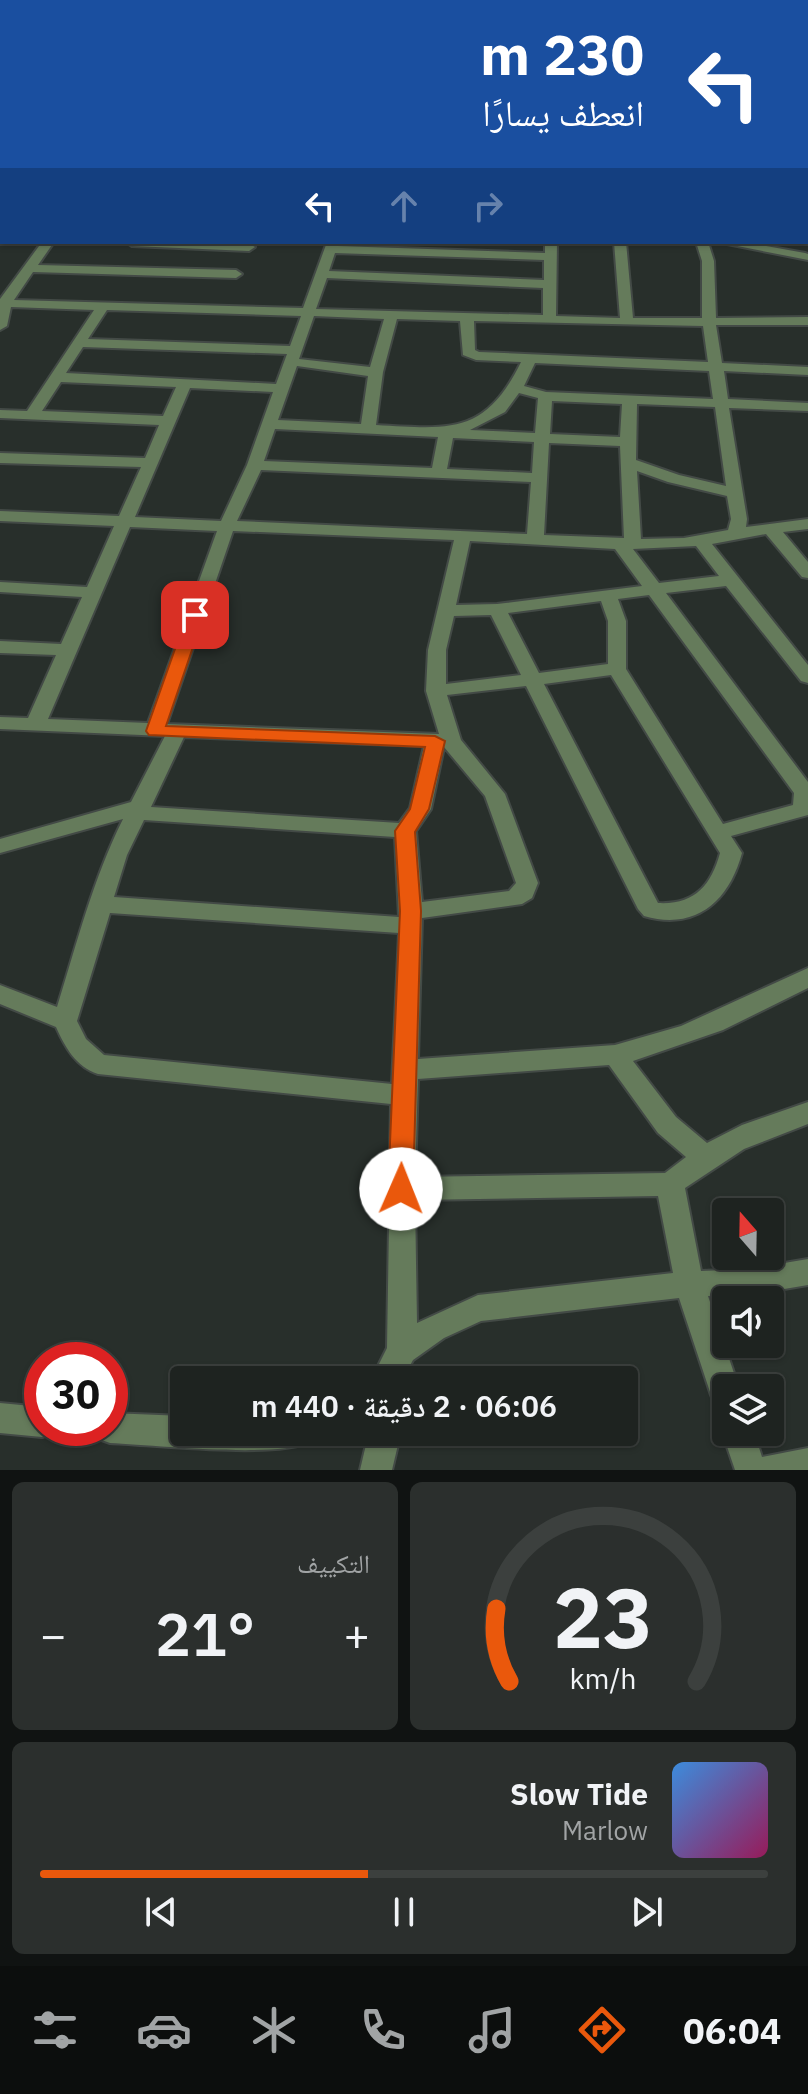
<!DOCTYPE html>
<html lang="ar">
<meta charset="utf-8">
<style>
:root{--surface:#1e2320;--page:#2b2f2d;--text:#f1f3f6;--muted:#a1a4a5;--line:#3c403e;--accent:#ea580c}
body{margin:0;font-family:"IBM Plex Sans","Noto Naskh Arabic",sans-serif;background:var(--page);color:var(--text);direction:rtl;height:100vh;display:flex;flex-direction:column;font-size:30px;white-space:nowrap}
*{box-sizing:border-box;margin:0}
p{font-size:26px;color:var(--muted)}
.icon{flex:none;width:44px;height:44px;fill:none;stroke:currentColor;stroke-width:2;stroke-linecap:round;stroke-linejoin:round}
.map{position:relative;height:1470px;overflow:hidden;direction:ltr}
.sheet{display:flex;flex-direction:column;gap:12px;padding:12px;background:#101312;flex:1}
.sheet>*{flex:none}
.banner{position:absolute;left:0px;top:0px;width:808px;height:244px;box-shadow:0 2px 6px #0004,0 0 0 2px var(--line);direction:rtl;background:#1a4fa0;color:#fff;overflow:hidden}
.needle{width:52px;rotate:340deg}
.tools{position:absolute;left:712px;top:1198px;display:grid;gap:16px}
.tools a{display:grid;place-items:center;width:72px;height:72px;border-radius:8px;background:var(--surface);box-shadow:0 2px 6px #0004,0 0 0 2px var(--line);font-size:40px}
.speed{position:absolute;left:24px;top:1342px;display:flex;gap:16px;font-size:40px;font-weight:700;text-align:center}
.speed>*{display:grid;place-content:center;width:104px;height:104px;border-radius:50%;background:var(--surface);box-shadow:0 2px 6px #0004,0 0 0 2px var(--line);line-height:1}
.speed .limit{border:12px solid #d22;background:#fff;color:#111}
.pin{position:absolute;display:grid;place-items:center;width:68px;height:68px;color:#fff;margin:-34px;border-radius:16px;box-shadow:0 4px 12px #0006}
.me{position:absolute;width:88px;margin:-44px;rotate:1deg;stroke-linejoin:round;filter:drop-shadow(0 0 6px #0008)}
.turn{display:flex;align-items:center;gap:28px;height:168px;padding:0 32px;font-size:36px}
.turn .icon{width:104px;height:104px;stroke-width:2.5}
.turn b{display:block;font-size:56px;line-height:68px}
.lanes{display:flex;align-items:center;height:76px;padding:0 32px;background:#0003;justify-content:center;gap:40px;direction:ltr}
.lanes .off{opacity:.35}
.big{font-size:60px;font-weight:600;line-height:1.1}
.sheet .tile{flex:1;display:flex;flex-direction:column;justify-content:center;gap:12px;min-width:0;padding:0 28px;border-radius:12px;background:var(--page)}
.sheet .dial{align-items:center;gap:0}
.dial svg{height:208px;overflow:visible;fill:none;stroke:var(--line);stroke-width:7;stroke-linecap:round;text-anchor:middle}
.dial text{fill:var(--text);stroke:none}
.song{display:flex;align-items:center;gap:24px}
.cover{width:96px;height:96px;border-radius:12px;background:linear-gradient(135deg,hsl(210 70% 55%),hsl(330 70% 35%))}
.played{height:8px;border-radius:4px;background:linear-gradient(90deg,var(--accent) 45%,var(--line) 45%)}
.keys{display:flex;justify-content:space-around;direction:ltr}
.heat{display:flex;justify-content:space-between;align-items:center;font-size:44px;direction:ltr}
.sheet .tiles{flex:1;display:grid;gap:12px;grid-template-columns:1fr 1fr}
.tile:last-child{grid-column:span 2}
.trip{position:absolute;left:170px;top:1366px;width:468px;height:80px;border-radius:8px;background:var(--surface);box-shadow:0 2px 6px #0004,0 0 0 2px var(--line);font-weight:600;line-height:80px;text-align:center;direction:rtl}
.tabs{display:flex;height:128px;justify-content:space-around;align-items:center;background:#0c0e0d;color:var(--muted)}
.tabs .icon{width:56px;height:56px}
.tabs .selected{color:var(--accent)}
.tabs b{font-size:36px;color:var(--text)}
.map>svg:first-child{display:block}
</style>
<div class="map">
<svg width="808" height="1470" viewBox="0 0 808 1470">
<rect width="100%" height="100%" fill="#282f2b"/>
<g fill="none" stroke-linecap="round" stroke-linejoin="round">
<g stroke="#434a46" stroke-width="4">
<g id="minor">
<path d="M47,0H56L46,2Z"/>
<path d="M81,0H90L80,2Z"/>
<path d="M129,0H138L128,2Z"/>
<path d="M177,0H186L176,2Z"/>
<rect x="394" y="0" width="8" height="2"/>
<rect x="566" y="0" width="8" height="2"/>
<path d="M600,0H699L701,2H602Z"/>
<rect x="745" y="0" width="8" height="2"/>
<rect x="806" y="5" width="2" height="5"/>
<rect x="0" y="20" width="2" height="6"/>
<path d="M806,26L808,27V35L806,34Z"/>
<path d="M2,39V46L0,47V40Z"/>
<rect x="806" y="53" width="2" height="6"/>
<rect x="0" y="65" width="2" height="6"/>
<rect x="806" y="85" width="2" height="6"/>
<path d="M2,93V100L0,101V94Z"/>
<rect x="806" y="104" width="2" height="6"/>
<path d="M0,116L2,117V123H0Z"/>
<rect x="806" y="121" width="2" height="6"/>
<rect x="0" y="135" width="2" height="6"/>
<rect x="806" y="138" width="2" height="6"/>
<rect x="0" y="159" width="2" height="6"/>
<rect x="806" y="159" width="2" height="6"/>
<rect x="806" y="182" width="2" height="6"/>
<rect x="0" y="186" width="2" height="6"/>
<rect x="0" y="210" width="2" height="6"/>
<rect x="806" y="212" width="2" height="6"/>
<path d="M42,242H54L38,265L236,270L242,274L236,278L33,272L14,300L303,308L327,242H339L338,246L545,253V242H557L556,316L620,318L614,242H626L633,318H702V261L696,242H708L714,261L716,318L808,317V325H716L722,363L808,367V375L724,371L728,399L808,403V411L729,408L747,519L746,527L808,519V529L783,532L808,562V578L802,577L766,534L712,544L808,665V683L801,681L726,586L666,593L808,782V815L731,836L742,853C729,901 696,931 644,916L638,909L526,686L447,695L461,740L505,794L538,883L532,898L522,904L422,918L418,1059L615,1045L681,1026L808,968V988L723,1030L633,1061L676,1117L707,1143L742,1125L808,1102V1124L744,1149L685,1188L701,1271L749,1269L808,1259V1285L749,1295L708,1296L739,1388H726V1410L715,1405L711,1395L679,1298L481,1321L444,1338L413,1360L402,1380H371L387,1348L391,1104L98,1074C76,1067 65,1047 56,1027L0,1004V985L57,1007C77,943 93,879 123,819L0,853V839L131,802L165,736L0,729V717L28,718L56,655L0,653V641L61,644L82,597L0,592V582L87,587L114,526L0,521V511L119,516L141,467L0,463V453L145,458L159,425L0,418V410L27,411L94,310L11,307L7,326L0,330V299ZM335,253L544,260V280L329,271ZM327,278L543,288V315L316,309ZM107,310L301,316L290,346L88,339ZM314,316L384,319L370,367L299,359ZM397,319L460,321L463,355L476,360L521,362C485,436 449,429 376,425L383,372ZM474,321L703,326L708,362L479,352L475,350ZM83,347L287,354L276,384L66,373ZM535,363L709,371L713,399L546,392L524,386ZM297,366L368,376L361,424L278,420ZM61,382L176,387L163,416L42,411ZM190,388L273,392L247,465L221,521L135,517ZM519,393L538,398L535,433L470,430L505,412ZM552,401L622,404L620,437L550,434ZM637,404L715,407L726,486L679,475L636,460ZM275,429L438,437L432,468L264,461ZM453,438L534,442L532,473L447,469ZM549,443L620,446L624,538L544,535ZM261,470L531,482L527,534L237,521ZM637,471L668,482L727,496L731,519L728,530L684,538L641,539ZM130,527L217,531L148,723L48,719ZM233,531L454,540L428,650L426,691L439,734L167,724ZM470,541L615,549L642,586L497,604L456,605ZM696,546L719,576L659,583L633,549ZM649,595L794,793L793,805L723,824L626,669V621L618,599ZM601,601L608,621V664L539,673L508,613ZM491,615L521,675L446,684V650L454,616ZM611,675L720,853C711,886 694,905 658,903L544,684ZM184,737L424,746L410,808L399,823L151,807ZM444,747L485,796L516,883L509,891L422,902L416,831L431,809ZM144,820L395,837L399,917L114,897L127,855ZM110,913L399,933L392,1084L104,1055L86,1039L77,1021ZM609,1065L658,1133L686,1157L665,1173L415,1177L418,1079ZM658,1196L673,1273L478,1295L417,1323L415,1200Z"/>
<path d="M126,242C150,242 239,237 255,247L249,251L132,246Z"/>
<path d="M717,242H743L805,253L808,254V260Z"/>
<path d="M0,1403L42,1407V1428H55L53,1433L42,1437L0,1433Z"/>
<path d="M110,1413L184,1416V1432H313L308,1443C271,1458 155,1445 110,1443L99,1439L94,1428H110Z"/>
<path d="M726,1423V1432H754L762,1457L808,1448V1470H735L722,1432Z"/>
<path d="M369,1432H401L392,1470H360Z"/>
</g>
</g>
<use href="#minor" fill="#657b5b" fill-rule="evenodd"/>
</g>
<path fill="#ea580c" stroke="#983908" stroke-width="2" d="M195,610L204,615L166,726L435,736L445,741L429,809L415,832L421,911L413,1189L409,1197L401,1200L392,1197L388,1189L400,911L395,831L410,809L425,747L149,735L146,731L187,615Z"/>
</svg>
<div class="tools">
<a><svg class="needle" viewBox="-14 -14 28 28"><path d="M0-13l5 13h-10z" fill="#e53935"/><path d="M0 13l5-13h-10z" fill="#a1a4a5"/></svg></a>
<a><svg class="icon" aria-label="sound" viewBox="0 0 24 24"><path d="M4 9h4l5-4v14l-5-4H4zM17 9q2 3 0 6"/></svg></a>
<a><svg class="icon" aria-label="layers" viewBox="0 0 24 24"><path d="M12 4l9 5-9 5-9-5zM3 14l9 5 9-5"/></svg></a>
</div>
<div class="speed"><div class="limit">30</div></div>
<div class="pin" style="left:195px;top:615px;background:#d93025"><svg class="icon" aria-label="arrive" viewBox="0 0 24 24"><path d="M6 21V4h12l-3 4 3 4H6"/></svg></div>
<svg class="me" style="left:401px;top:1189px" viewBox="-20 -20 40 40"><circle r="19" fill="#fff"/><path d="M0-13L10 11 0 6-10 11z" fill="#ea580c"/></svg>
<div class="trip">06:06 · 2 دقيقة · 440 m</div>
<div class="banner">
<div class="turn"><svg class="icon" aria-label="left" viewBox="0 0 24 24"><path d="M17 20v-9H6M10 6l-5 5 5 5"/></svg><div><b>230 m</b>انعطف يسارًا</div></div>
<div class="lanes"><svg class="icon" aria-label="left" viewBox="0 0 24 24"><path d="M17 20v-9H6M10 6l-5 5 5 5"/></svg><svg class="icon off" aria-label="ahead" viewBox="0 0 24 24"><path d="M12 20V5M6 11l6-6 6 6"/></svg><svg class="icon off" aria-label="right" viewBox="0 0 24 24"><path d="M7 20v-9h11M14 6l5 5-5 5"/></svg></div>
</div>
</div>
<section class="sheet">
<div class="tiles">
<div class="tile dial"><svg viewBox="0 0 100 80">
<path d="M14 69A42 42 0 1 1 86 69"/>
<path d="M14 69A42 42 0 0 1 9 41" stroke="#ea580c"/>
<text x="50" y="56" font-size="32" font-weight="700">23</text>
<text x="50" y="72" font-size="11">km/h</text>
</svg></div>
<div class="tile"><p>التكييف</p>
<div class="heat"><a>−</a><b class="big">21°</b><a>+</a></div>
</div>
<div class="tile">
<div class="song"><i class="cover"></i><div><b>Slow Tide</b><p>Marlow</p></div></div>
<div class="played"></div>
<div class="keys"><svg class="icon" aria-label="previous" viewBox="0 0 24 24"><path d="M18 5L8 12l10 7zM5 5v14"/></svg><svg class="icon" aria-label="pause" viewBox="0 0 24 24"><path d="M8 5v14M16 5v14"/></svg><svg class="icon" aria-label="next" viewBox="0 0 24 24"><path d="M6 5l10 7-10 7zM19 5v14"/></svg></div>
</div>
</div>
</section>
<nav class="tabs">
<b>06:04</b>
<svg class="icon selected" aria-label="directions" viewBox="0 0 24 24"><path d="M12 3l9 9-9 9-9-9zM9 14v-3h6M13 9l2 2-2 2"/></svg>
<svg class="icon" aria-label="music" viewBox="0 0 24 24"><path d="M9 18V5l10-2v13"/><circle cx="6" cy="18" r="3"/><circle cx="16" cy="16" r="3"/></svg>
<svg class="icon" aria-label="phone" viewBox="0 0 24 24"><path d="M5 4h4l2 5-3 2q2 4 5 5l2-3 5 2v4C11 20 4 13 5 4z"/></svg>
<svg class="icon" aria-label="climate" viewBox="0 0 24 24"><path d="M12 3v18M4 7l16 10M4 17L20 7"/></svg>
<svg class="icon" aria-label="car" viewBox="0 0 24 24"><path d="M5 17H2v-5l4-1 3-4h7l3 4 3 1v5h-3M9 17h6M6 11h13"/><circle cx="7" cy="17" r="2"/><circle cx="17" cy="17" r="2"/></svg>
<svg class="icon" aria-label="filters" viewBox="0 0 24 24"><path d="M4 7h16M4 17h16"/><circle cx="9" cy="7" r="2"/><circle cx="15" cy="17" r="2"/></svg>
</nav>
